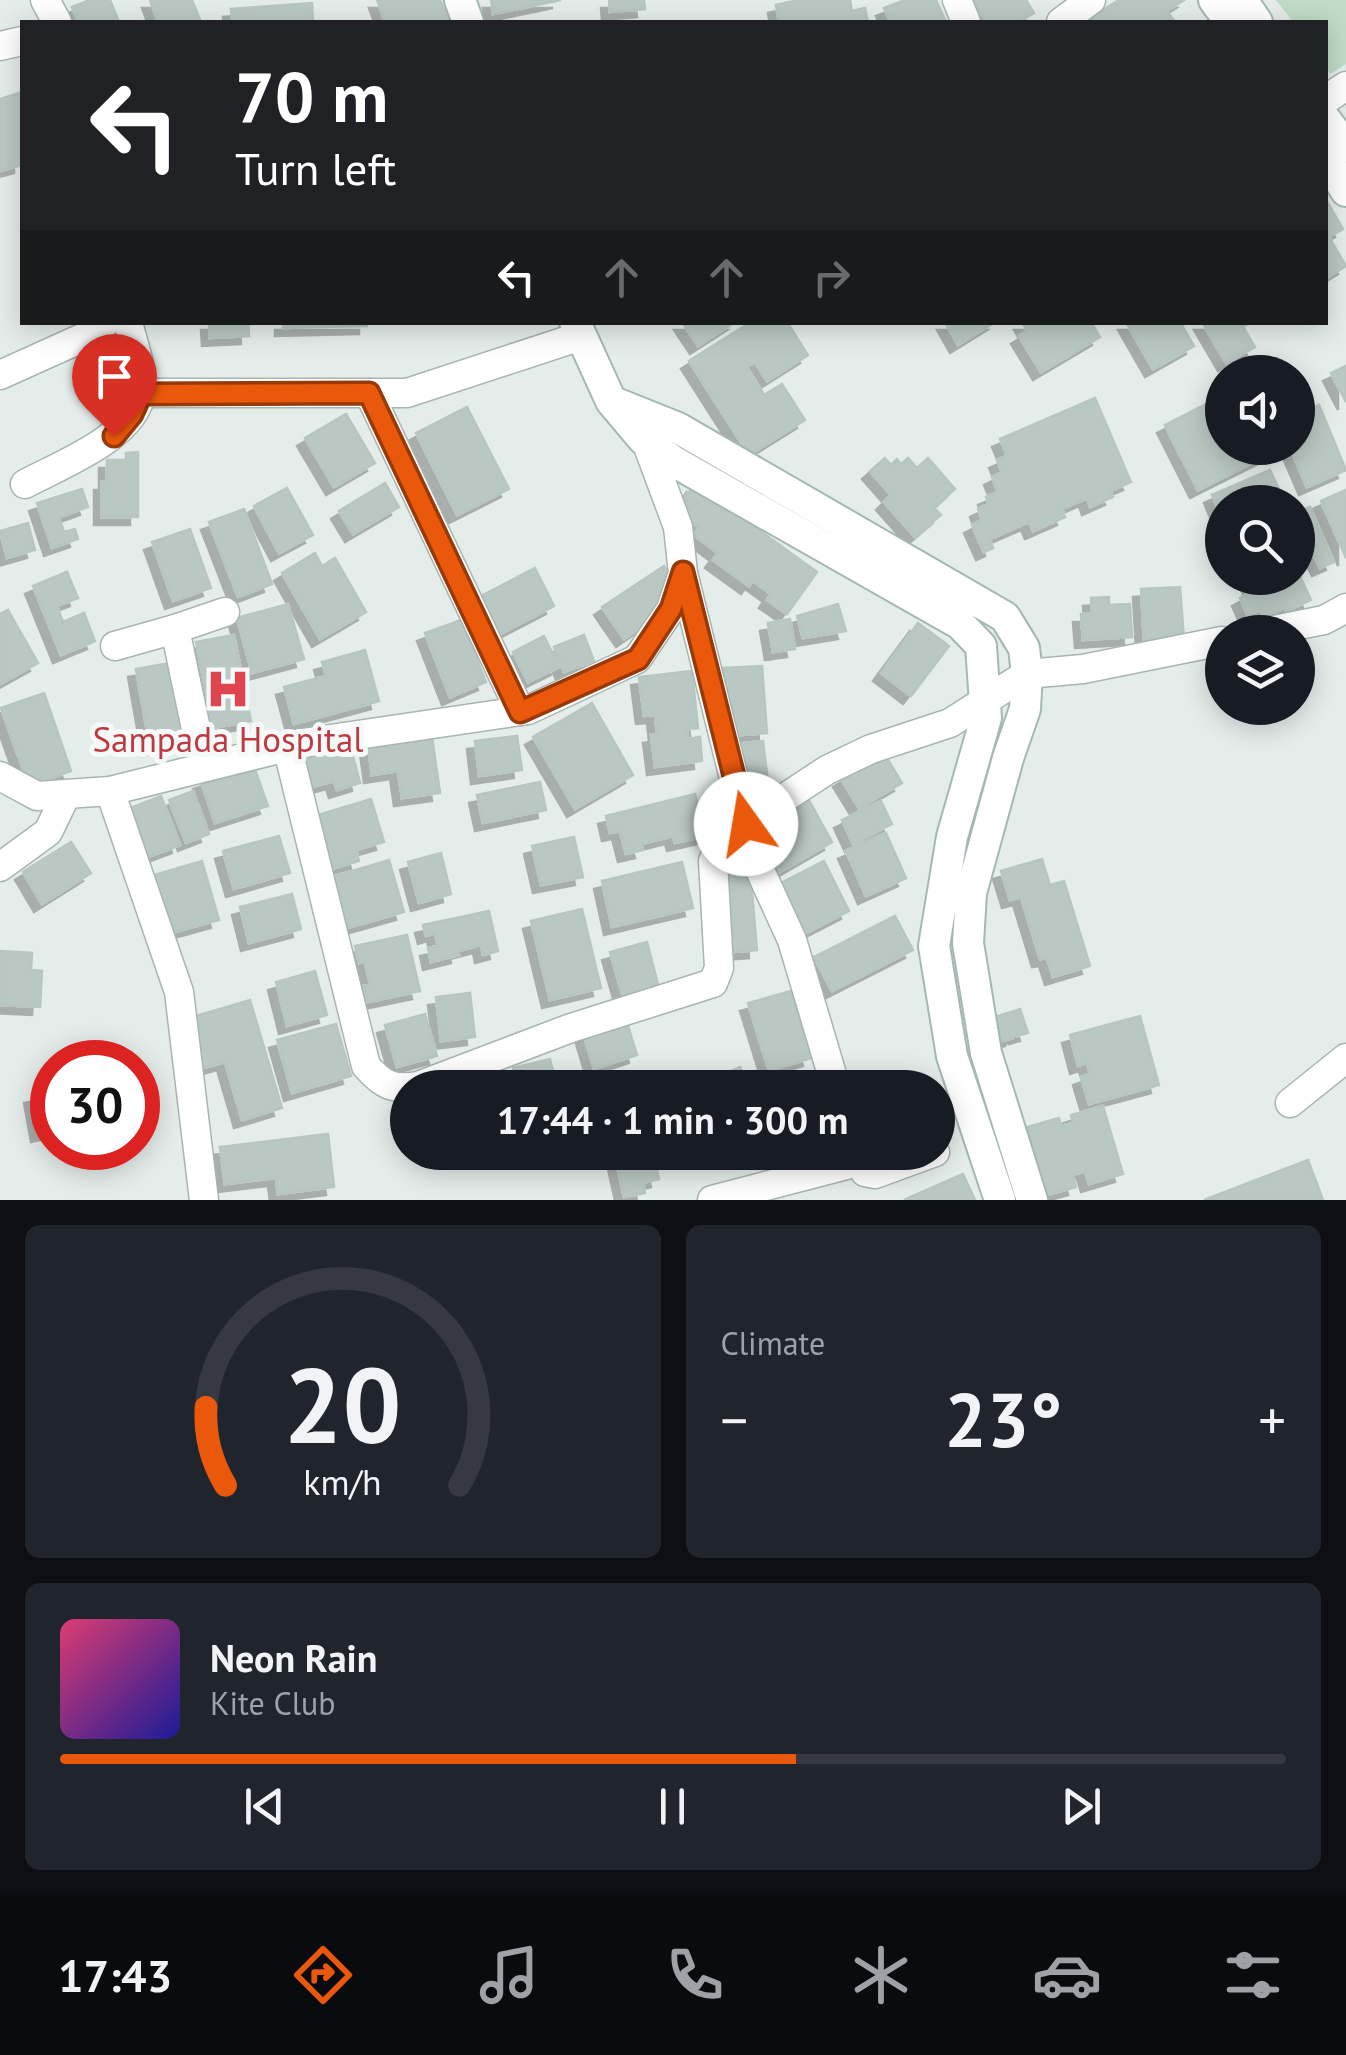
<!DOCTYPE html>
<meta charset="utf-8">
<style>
:root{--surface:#171b24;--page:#20242c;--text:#f1f3f6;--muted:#9ea1a6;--line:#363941;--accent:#ea580c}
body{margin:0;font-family:"PT Sans",sans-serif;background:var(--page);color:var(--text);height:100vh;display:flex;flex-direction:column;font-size:38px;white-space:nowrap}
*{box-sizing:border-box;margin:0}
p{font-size:32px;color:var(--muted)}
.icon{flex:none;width:55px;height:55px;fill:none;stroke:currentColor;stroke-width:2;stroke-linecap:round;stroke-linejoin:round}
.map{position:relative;height:1200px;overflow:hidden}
.details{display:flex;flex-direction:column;gap:25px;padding:25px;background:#0d0f14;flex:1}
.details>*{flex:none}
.guide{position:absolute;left:20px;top:20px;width:1308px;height:305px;border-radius:0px;box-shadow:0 5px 25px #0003;background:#202124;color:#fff;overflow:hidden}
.controls{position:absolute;left:1205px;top:355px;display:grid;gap:20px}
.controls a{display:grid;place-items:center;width:110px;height:110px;border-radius:50%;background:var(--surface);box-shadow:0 5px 25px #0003;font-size:50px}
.speed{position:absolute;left:30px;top:1040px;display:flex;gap:20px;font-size:50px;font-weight:700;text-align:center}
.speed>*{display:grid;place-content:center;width:130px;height:130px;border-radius:50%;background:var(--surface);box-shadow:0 5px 25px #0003;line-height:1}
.speed .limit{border:15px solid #d22;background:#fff;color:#111}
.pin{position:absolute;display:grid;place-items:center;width:85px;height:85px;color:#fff;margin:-102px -42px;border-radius:50% 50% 50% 0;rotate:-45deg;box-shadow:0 0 10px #0007}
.pin .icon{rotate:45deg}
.me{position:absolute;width:110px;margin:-55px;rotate:347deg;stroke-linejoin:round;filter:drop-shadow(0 0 8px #0008)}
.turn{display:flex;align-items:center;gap:35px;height:210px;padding:0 50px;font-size:45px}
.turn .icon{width:130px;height:130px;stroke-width:2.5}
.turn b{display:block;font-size:70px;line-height:85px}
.lanes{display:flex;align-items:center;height:95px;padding:0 50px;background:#0003;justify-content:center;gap:50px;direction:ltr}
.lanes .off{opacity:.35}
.big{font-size:75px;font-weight:600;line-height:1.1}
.details .tile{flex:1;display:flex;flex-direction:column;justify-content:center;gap:15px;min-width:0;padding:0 35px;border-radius:15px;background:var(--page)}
.details .dial{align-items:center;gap:0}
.dial svg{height:260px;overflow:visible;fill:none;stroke:var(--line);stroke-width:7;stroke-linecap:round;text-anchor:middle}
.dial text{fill:var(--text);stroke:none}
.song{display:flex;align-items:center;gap:30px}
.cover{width:120px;height:120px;border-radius:15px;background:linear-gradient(135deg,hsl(340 70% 55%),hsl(240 70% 35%))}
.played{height:10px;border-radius:5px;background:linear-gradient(90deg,var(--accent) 60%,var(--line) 60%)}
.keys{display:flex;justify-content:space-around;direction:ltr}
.heat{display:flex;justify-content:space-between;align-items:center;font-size:55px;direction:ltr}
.details .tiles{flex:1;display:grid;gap:25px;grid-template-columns:1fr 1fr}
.tile:last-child{grid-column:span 2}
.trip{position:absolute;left:390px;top:1070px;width:565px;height:100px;border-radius:50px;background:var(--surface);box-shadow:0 5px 25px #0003;font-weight:600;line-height:100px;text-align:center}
.tabs{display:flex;height:160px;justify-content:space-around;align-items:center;background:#090b0e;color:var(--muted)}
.tabs .icon{width:70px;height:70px}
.tabs .selected{color:var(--accent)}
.tabs b{font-size:45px;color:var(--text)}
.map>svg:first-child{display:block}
</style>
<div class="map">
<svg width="1346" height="1200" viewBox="0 0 1346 1200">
<defs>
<filter id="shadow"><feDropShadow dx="-8" dy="8" stdDeviation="0" flood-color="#0004"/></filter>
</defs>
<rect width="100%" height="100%" fill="#e5edea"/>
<path fill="#c0dcc9" d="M1276,0H1346V64L1330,74L1325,67V22H1293Z"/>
<g fill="#bac8c3" stroke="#b8c6c1" stroke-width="2.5" filter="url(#shadow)">
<path d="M90,0H110L119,22H78L72,7Z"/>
<path d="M150,0H192L201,22H158Z"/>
<path d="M377,0H440L450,22H385Z"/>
<path d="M491,0H561L493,14Z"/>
<path d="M609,0H644L645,9L610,12Z"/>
<path d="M798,0H850L852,11L865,8L868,22H779L776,5Z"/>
<path d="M905,0H936L946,22H890L884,8Z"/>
<path d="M972,0H1026L1034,13L1018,22H986Z"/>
<path d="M1119,0H1184L1167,11L1175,22H1083Z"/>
<path d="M312,3L313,22H232L231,9Z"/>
<path d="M22,92V165L0,171V99Z"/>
<path d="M1325,198L1343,229L1329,237L1346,266L1325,279Z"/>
<path d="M209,322H248L249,336L210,338Z"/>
<path d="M283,322H367V326L283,328Z"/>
<path d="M682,322H735L698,346Z"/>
<path d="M751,322H787L808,355L767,381L755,362L747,367L764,395L782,384L805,420L749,455L689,361Z"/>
<path d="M945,322H995L958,345Z"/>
<path d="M1022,322H1091L1100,337L1041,372L1019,336L1027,331Z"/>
<path d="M1126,322H1180L1194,346L1153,369Z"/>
<path d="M1202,322H1250L1243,327L1255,347L1226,363Z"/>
<path d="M1346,366V402L1331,373Z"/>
<path d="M1222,396V448H1261L1266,456L1198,490L1165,425Z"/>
<path d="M1095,398L1131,482L1110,491L1113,497L1090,507L1087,498L1062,509L1065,517L1033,531L1029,522L990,539L993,548L984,552L972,525L982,520L978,509L989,504L986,497L998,492L992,477L1002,472L997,460L1007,456L1000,439Z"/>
<path d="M1319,405L1346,470L1307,487L1290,448H1298V415Z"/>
<path d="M467,407L509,489L457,515L416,433Z"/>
<path d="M346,414L375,463L334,487L305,438Z"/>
<path d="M138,452V517H102V482H107V460H126V453Z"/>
<path d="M885,458L891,465L897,459L901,464L908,458L917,468L928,458L955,489L934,508L941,515L915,537L884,502L891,495L870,471Z"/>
<path d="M1270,470L1285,502H1222V519L1212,495Z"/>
<path d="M385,483L399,507L353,534L339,511Z"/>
<path d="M695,484L817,572L787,614L767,600L771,594L753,581L749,586L713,560L718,553L694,535L699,527L676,510Z"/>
<path d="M287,488L313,535L279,553L254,506Z"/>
<path d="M82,489L88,507L59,517L64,532L75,529L78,539L52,548L37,503Z"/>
<path d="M1346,490V558L1321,501Z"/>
<path d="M1310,507L1334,562L1320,568L1312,552L1298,559V512Z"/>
<path d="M244,509L272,584L238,597L209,522Z"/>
<path d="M28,523L35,550L7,558L0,531Z"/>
<path d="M190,529L211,588L173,601L152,542Z"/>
<path d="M315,553L322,566L335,558L366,612L320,639L282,573Z"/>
<path d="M664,566L675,583L657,595L667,609L624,639L602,607Z"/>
<path d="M535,568L554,606L500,634L481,596Z"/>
<path d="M67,572L78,598L57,606L63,622L84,613L95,641L61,655L33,586Z"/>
<path d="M1298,572L1311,600L1287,611L1284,607L1265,621L1260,610L1248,616L1240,598L1253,591L1249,582L1258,578H1275L1277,581L1298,578Z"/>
<path d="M1180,587L1184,639L1144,641L1141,589Z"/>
<path d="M1109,597V605L1130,604L1132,637L1083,640L1081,614H1092L1091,598Z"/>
<path d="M288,604L304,659L252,673L237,618Z"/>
<path d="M838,604L846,631L803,638L797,616Z"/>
<path d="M8,610L38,663L0,684V614Z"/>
<path d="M790,619L795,649L773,652L768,623Z"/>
<path d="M461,620L486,682L450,697L425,633Z"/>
<path d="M918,623L949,646L911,696L881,673Z"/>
<path d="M234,635L251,721L213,728L196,642Z"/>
<path d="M584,635L594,661L564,672L554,647Z"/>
<path d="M544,636L559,667L528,682L513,652Z"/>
<path d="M365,650L379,701L294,724L284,687L326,676L322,662Z"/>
<path d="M176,662L189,741L150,748L136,669Z"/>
<path d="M762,666L767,733L728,736L723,668Z"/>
<path d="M692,671L698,728L687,729L688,739L700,737L702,761L655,767L651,735L657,734L655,715L644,716L639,677Z"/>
<path d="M44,693L71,771L29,786L1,708Z"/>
<path d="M592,703L633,775L575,809L533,737Z"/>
<path d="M517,736L522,770L479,776L475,741Z"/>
<path d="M432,737L440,793L402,798L398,771L372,775L368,746Z"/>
<path d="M763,741L769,790L742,793L736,744Z"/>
<path d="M334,750L336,756L352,752L360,783L337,790L334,781L309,788L293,761Z"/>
<path d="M884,753L902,783L859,808L841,779Z"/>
<path d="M253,764L268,806L215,823L201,781Z"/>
<path d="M540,782L546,810L483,823L477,795Z"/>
<path d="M193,791L209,834L186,843L169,800Z"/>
<path d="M805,793L832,842L778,873L750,823Z"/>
<path d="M695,794L705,836L675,843L673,836L641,844L643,850L626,854L620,831L610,833L606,816Z"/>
<path d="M161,796L180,845L143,859L123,811Z"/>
<path d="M371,799L384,842L356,850L359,861L328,870L311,817Z"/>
<path d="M881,801L892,824L853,844L842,820Z"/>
<path d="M886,833L906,878L866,896L846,851Z"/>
<path d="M279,836L290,873L234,889L223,851Z"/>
<path d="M574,837L583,877L541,885L532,846Z"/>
<path d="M71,842L91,873L42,904L23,872Z"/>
<path d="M441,853L451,894L419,903L408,862Z"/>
<path d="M1042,859L1050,885L1064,881L1090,966L1053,977L1047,958L1040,959L1021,897L1010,900L1001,871Z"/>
<path d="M389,860L404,912L347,928L332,877Z"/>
<path d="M202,861L219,920L164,935L147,877Z"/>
<path d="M824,861L849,911L800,936L775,886Z"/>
<path d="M682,862L693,908L612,927L602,881Z"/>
<path d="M750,869L757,950L721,953L713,872Z"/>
<path d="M292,894L301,929L249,943L240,907Z"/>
<path d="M582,909L601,988L550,1000L531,921Z"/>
<path d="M489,911L498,951L483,955L481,945L458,951L459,955L431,962L428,948L438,946L435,933L426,936L423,925Z"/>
<path d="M895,916L913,950L832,991L814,957Z"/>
<path d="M407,935L420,991L368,1002L364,986L370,985L365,962L359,963L355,946Z"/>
<path d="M647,942L659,988L623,997L610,952Z"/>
<path d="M0,951L32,953L31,970L42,971L40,1007L0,1005Z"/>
<path d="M315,971L327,1015L287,1026L276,982Z"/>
<path d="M791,991L811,1058L769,1071L748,1003Z"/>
<path d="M470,993L475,1037L441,1041L436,997Z"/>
<path d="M250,1000L282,1108L242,1120L225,1062L200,1069L186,1019Z"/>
<path d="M1020,1009L1028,1033L1017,1036L1016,1033L1013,1038L1003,1041L995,1017Z"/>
<path d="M425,1014L437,1056L397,1067L385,1025Z"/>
<path d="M625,1016L637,1055L594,1069L582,1029Z"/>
<path d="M1140,1016L1159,1085L1089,1104L1081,1077L1090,1074L1087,1063L1078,1066L1070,1035Z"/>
<path d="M336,1024L351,1076L292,1093L277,1040Z"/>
<path d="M550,1059L557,1088H518L513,1068Z"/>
<path d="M740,1067L749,1088H695Z"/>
<path d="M148,1073L156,1112L138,1115V1075Z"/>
<path d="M52,1091V1131L39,1134L32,1095Z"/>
<path d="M1103,1106L1123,1174L1089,1184L1085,1171L1073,1175L1076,1187L1047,1195L1027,1127L1059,1118L1061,1126L1073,1123L1071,1115Z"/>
<path d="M328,1134L334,1187L278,1194L276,1178L225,1184L220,1147Z"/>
<path d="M614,1152H664L654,1155L659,1179L643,1183L645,1193L624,1197Z"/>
<path d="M1308,1160L1323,1200H1204Z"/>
<path d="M963,1174L975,1200H904Z"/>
</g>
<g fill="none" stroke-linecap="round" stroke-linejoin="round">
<g stroke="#a8b5b1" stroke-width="31">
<g id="street">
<path d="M45,0L57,22"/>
<path d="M957,0L966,22"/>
<path d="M1061,22L1091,0"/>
<path d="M0,46L22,41"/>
<path d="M1325,100L1346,86"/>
<path d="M0,375L91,334L106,322"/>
<path d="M141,393H407L581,336"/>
<path d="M369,393L520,711"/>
<path d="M25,484C60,465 135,437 141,393C144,371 133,344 128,322"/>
<path d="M683,573L753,855L792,940L836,1088"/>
<path d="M1264,632L1324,620L1346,608"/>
<path d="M115,646L175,629"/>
<path d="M287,746L366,1066C383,1085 392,1090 418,1086L571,1028L713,983L719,968L713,861L719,849L745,824L827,770L871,749L950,723L1027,674L1083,669L1222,641"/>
<path d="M204,767L175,629L225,612"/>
<path d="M0,776L37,796L110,791L303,743L528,710L637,659L671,609L683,573L678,527L643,433"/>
<path d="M110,791L179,992L204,1200"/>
<path d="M0,867L48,832L66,795"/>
<path d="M1290,1103L1346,1058"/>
<path d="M855,1152L865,1172L875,1174L935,1152"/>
<path d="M712,1200L858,1162"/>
</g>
</g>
<g stroke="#a4b8b2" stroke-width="34">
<g id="secondary">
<path d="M460,0L468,22"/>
<path d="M1214,0L1230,22"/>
<path d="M1242,0L1257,22"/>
<path d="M1325,119L1346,147"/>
<path d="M1325,157L1346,191"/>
<path d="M575,322L611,401L643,439L673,461L960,624L981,646L986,718L952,837L934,946L952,1056L1000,1200"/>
<path d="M613,402L678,428L1005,617L1024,648L1027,674L1025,709L1008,758L971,893L968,943L986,1053L1032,1200"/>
</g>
</g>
<use href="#street" stroke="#fff" stroke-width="28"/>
<use href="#secondary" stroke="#fff" stroke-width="30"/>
</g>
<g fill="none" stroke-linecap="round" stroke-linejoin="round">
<g stroke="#983908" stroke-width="25">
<path id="route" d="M114,436L132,414L141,394L369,393L520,712L638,659L671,609L683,572L746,824"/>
</g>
<use href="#route" stroke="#ea580c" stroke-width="18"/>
</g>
<defs>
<g id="hospital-bare" transform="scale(3.45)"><path d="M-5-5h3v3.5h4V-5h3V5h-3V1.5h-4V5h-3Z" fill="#e0444e" stroke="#f5faf8" stroke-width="2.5" paint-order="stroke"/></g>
</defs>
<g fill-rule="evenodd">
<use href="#hospital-bare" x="228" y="689"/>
</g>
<g text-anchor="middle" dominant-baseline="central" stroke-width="10" stroke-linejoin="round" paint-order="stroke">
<g font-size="35" fill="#be3a42" stroke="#f5faf8">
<text x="228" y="739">Sampada Hospital</text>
</g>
</g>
</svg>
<div class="controls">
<a><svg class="icon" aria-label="sound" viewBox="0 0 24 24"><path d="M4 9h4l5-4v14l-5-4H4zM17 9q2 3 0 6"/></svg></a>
<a><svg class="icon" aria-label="search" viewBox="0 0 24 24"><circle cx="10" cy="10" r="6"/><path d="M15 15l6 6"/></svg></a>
<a><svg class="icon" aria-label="layers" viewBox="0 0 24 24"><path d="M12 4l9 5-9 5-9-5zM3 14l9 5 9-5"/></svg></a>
</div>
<div class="speed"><div class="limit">30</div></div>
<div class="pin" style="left:114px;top:436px;background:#d93025"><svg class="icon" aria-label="arrive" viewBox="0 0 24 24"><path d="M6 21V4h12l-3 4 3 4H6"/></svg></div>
<svg class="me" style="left:746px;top:824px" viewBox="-20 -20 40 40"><circle r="19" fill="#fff"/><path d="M0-13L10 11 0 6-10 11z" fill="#ea580c"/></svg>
<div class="trip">17:44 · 1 min · 300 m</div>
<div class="guide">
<div class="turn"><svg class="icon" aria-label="left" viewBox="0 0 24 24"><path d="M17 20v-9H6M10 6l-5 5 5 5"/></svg><div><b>70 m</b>Turn left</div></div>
<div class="lanes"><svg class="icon" aria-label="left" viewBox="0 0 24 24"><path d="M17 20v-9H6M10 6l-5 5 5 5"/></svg><svg class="icon off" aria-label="ahead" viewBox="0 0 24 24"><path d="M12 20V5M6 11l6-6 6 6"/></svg><svg class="icon off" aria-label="ahead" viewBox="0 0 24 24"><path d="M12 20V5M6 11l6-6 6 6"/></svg><svg class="icon off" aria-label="right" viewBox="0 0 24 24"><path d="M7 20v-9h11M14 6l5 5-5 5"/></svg></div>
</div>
</div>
<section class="details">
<div class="tiles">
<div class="tile dial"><svg viewBox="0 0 100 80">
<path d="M14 69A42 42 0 1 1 86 69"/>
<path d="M14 69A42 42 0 0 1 8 45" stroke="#ea580c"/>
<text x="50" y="56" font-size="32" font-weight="700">20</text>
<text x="50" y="72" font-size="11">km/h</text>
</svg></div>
<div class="tile"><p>Climate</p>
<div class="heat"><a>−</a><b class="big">23°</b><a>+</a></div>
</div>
<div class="tile">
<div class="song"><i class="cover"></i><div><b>Neon Rain</b><p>Kite Club</p></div></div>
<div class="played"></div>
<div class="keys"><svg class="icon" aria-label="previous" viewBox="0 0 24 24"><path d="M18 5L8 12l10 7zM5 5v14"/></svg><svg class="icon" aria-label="pause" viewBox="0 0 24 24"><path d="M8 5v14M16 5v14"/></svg><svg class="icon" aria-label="next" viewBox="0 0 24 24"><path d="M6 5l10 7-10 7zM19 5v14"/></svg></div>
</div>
</div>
</section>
<nav class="tabs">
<b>17:43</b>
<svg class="icon selected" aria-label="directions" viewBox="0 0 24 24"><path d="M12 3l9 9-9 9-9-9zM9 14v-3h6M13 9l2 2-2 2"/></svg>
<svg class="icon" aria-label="music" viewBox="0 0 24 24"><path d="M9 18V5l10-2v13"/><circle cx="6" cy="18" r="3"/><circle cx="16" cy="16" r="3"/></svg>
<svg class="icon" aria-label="phone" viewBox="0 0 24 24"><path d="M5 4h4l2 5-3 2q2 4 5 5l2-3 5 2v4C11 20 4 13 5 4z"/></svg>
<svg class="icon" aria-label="climate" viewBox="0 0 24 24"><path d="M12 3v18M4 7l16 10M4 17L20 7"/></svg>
<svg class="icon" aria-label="car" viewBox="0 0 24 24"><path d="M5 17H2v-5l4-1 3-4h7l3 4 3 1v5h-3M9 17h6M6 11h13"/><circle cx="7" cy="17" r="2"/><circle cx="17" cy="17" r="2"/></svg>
<svg class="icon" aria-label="filters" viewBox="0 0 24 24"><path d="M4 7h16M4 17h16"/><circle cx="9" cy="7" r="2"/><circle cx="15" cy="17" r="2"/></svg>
</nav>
